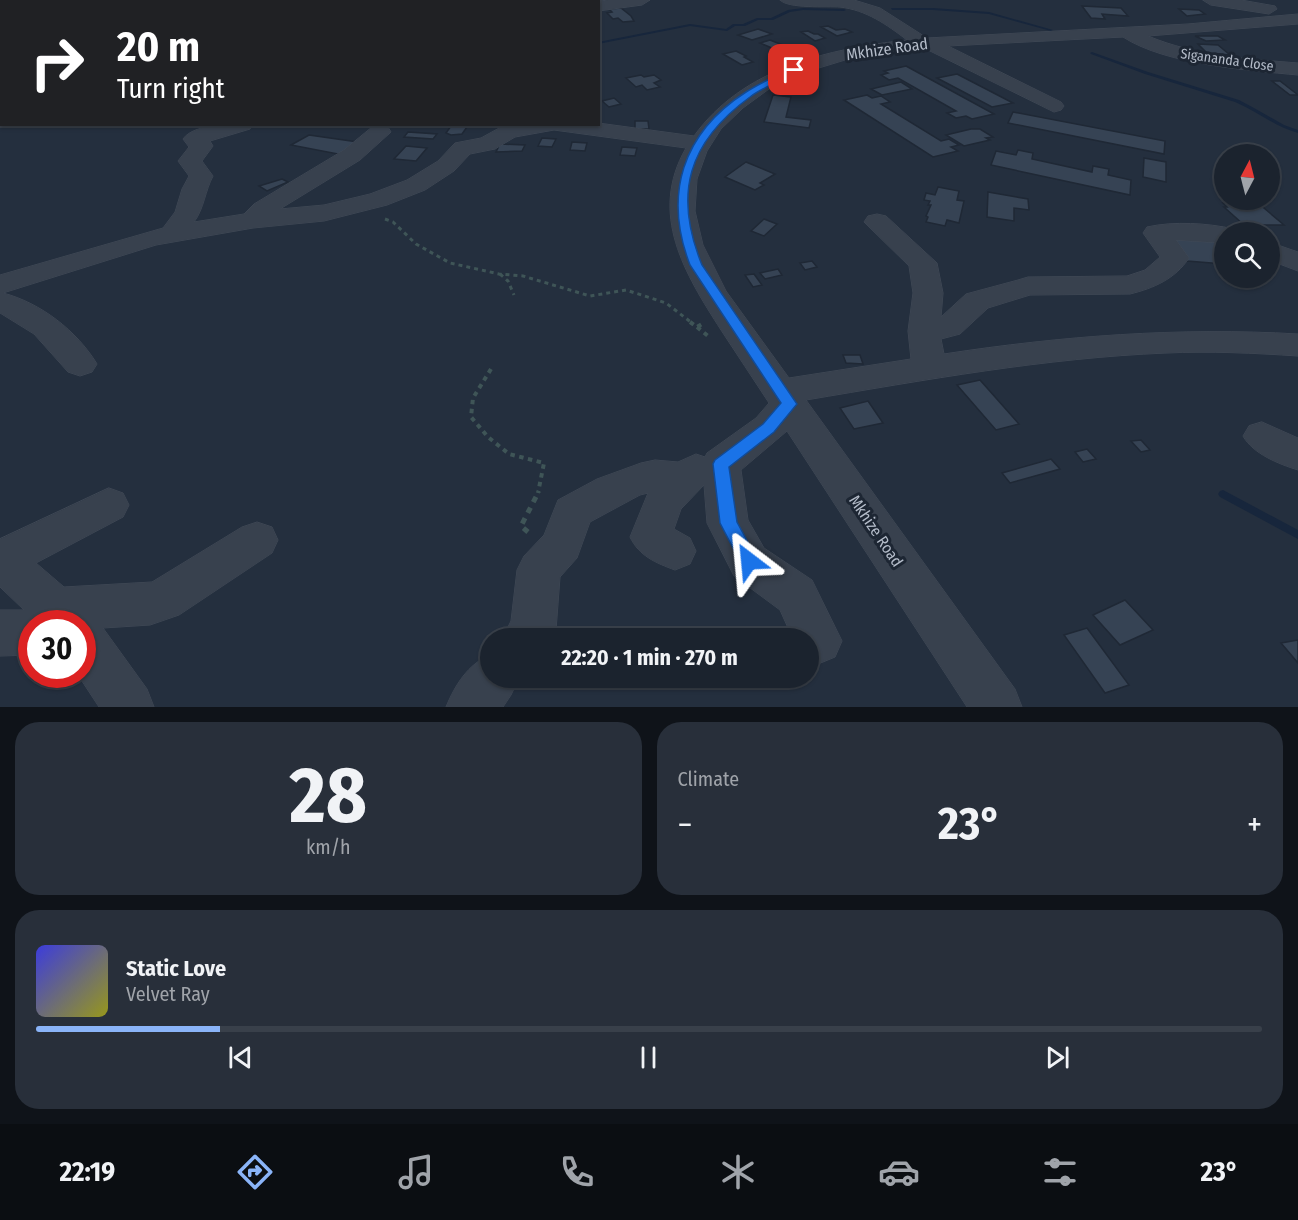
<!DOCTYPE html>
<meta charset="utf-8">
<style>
:root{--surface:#1b232e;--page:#282f3a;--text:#f1f3f6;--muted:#a0a4aa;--line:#39404a;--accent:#8ab4f8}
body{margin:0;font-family:"Fira Sans Condensed",sans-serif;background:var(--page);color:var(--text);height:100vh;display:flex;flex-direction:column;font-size:22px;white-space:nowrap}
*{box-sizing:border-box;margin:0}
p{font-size:20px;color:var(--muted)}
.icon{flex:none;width:33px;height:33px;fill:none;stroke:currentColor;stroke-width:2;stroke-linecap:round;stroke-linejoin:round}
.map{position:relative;height:707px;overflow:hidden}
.side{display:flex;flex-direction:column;gap:15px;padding:15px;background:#0f1319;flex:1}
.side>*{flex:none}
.top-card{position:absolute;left:0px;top:0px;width:600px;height:126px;box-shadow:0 2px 4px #0004,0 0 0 2px var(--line);background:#202124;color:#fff;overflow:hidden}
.needle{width:39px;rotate:7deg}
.fabs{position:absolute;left:1214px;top:144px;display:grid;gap:12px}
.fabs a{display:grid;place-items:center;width:66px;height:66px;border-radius:50%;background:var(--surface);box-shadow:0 2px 4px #0004,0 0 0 2px var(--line);font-size:30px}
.speed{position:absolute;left:18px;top:610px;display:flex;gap:12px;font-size:30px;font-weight:700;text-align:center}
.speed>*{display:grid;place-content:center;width:78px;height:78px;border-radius:50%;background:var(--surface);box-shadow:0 2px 4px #0004,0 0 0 2px var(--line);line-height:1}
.speed .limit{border:9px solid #d22;background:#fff;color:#111}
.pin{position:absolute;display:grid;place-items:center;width:51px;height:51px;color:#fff;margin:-26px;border-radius:12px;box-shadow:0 3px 9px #0006}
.me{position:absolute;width:66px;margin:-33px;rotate:331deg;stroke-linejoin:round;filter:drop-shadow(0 0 4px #0008)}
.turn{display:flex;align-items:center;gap:21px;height:126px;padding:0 18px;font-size:27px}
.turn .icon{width:78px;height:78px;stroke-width:2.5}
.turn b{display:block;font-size:42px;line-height:51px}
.big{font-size:45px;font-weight:700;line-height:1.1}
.side .card{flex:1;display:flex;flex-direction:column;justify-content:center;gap:9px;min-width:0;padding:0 21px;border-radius:24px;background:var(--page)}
.side .dial{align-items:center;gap:0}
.dial b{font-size:78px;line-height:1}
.song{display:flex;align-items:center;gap:18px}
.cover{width:72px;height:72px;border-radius:9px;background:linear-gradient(135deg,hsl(240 70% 55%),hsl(60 70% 35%))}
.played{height:6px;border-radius:3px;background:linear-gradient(90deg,var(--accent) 15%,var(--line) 15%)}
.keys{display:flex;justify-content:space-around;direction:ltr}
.heat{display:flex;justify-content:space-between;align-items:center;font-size:33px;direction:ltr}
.side .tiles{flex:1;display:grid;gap:15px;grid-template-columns:1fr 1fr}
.card:last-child{grid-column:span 2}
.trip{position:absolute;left:480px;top:628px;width:339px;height:60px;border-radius:30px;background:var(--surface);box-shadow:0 2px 4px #0004,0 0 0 2px var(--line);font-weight:700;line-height:60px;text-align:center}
.dock{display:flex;height:96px;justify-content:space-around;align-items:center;background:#0b0e12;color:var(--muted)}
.dock .icon{width:42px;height:42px}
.dock .selected{color:var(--accent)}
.dock b{font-size:27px;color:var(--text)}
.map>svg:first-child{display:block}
</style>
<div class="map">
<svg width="1298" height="707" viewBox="0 0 1298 707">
<rect width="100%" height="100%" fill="#242f3e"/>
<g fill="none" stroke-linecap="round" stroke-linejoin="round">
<g fill="#17263c" fill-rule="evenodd">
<path d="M397,0L404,2H399Z"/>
<path d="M803,8L844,9L846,10L844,11L803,10L790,12L773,20H758L745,26H735L727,31L690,26L598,44V42L690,24L726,29L733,24H743L757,18H771L788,10Z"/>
<path d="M891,8H933L989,12L1053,30L1051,31L989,14L933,10H892Z"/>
<path d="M1092,52L1148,72L1239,100L1254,108L1284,125L1298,130V133C1275,127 1257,111 1235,102L1145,74L1091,54L1090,53Z"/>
<path d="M1223,490L1298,530V539L1220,497L1218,494L1220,491Z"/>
</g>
</g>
<g fill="#364354" stroke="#1f2835" stroke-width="1.5">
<path d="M1082,6L1121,8L1128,16L1102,14L1105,19L1091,18Z"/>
<path d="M621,8L631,16L634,21L623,22L618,18L613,19L607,13L612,12L609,9Z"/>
<path d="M1179,9L1199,10L1205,14L1187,16Z"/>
<path d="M828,26L836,30L845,29L852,32L837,36L821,27Z"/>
<path d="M758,29L772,34L752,40L738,35Z"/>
<path d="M808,31L814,34H818L825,38L815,41L801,32Z"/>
<path d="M1195,36H1218L1225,40L1206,41Z"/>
<path d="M770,40L780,44L790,47L779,51L760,43Z"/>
<path d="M1198,44L1218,45L1230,55L1207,53Z"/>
<path d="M736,51L746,56L744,57L753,62L742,65L723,54Z"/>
<path d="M906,66L994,114L972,119L966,116L956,118L947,113L956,111L898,78L889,80L881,75L888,73L884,71Z"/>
<path d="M957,74L1013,103L992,107L937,78Z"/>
<path d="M641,75L644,77L654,75L661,80L654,83L660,87L647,90L642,85L636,87L626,78Z"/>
<path d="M1272,81H1280L1298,95H1290Z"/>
<path d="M901,82L912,89L882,95L871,89Z"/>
<path d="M773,95L791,97L786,117L811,120L809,128L764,122Z"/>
<path d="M867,95L872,98L881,96L890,102L881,104L941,141L949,139L959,145L951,147L958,151L933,157L844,100Z"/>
<path d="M614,98L621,104L609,107L602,101Z"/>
<path d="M1013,112L1165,141L1164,154L1008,123Z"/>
<path d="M635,121H648L649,129H635Z"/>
<path d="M451,126L467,127L462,134L451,135L446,133Z"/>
<path d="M971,129H980L993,137L986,138L990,140L964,146L946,135Z"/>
<path d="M408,132L437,134L433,139L404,137Z"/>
<path d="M309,135L358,142L343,155L291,145Z"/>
<path d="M542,138L556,139L552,147L538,146Z"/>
<path d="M572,142L587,143L585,151L570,150Z"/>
<path d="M500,144L525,145L522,151L496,152Z"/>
<path d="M406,146L427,148L416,161L394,159Z"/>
<path d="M622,147L637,148L635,156L620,155Z"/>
<path d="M1018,150L1033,153L1032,159L1092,172L1093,166L1109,169L1108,175L1131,180L1130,195L991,165L996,151L1016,155Z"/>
<path d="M1144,158L1166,162V182L1143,177Z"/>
<path d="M746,162L775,174L760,183L764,185L755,190L725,177Z"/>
<path d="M282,179L288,182L267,191L259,186Z"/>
<path d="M938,187L959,191L957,200L964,201L959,223L947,220L945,226L926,222L928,217L926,216L931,205H928L930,201L924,200L926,193L935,195Z"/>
<path d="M988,192L1028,199L1029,210L1014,208V221L987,217Z"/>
<path d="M1223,203H1258L1284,225H1244L1224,207H1227Z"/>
<path d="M764,219L777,224L764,236L751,231Z"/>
<path d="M1168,235L1224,241V264L1187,261Z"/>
<path d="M812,261L817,267L805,270L800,263Z"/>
<path d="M778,269L782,275L765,279L760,273Z"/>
<path d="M754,274L762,285L753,287L745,275Z"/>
<path d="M843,355H860L863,364L846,363Z"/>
<path d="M980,380L1019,424L996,430L957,385Z"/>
<path d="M868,401L883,423L854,429L840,408Z"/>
<path d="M1141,440L1150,450L1141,452L1131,441Z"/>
<path d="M1087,449L1096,459L1083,462L1075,452Z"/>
<path d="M1051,459L1060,469L1010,483L1002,473Z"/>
<path d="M1125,600L1153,630L1120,645L1093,615Z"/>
<path d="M1087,628L1129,685L1105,693L1064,635Z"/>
<path d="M1298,640V663L1281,643Z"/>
</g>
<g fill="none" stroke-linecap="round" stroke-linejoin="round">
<g stroke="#414a57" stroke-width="1">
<g id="minor">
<path d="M0,0L8,2H2L0,12Z"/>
<path d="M221,0H240L220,2Z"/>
<path d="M608,0H650L642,5L598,11L597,2Z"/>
<path d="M780,0H854L880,8L927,38L1188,24L1298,14V24L1148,36C1196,56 1247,59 1298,63V75C1247,70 1167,65 1123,37L948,46L1061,102L1064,106L1061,110L1054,112L924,48L845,60L799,74L769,89L743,108L721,129L707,151L697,179L695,211L703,245L726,291L789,378L911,359L908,331L913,293L909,266L864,222L868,216L877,214L886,216L937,263L943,293L941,317L966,294L1018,280L1028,277L1127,276L1145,270L1160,257L1143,233L1147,227C1174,221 1207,223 1234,229L1236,232H1224V243L1176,240L1189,258C1175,279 1154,288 1130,294L1030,295L988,308L960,334L941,339L944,354C1062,336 1179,327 1298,334V356C1254,353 1210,351 1166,353C1045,358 925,380 806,400L1015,689L1022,707H967L787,431L741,470L748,520L764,548L812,580L842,641L835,657L818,664L808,660V639H793L780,610L734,576L707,523L704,485L681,509L674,529L690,538L696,551L690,564L675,570C656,563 639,556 630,537L648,493L640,495L590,522L577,558L560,577L556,630L553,639H502L511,621L517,570L524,556L544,535L558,500L597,479L641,463L655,460L678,462L696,454L705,457L707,453L756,418L769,403C753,379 737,354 721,330C685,274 648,214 686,148L554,130L515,137L495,149L470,154L454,171L425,190L387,205L324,221L253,228L156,245L3,293C41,303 77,331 97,364L92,372L80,376L68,372L34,334L0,313V275L163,228L175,212L182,189L189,176L178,161L189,147L183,139C194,123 234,124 252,124L250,129L210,141L213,146L202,161L213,176C205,191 204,209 194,222L244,214L254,204L344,150L372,127L380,125L388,127L391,132L360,160L280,209L324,205L370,194L407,180L438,161L455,143L481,138L501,127L514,124L598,123L694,136C743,68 828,49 907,40C886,24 866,10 840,7C827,6 788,9 780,0Z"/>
<path d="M1203,0H1241L1275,6L1277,9L1269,14L1211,5Z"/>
<path d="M0,62H2L0,74Z"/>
<path d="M1269,242L1298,252V271L1269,260Z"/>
<path d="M1262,422L1298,438V470C1279,464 1253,454 1243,436L1249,426Z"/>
<path d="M109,488L123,493L129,505L123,517L36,563L64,587L152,582L242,527L257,522L272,527L278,540L272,553L179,615L150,625L103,628L147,689L154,707H99L78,675H82V624H32V655L0,656V610H24L0,587V539Z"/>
<path d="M490,655V678H519L511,695L503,707H446C455,685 468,664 490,655Z"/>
</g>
</g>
<g stroke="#3f5557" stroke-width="3" stroke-dasharray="4 4" stroke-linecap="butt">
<path d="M385,219L393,222L416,244L450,263L499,274L523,276L590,296L626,290L666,303L692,323"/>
<path d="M500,274L508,281L514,295"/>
</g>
<g stroke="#3f5557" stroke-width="4" stroke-dasharray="4.5 4.5" stroke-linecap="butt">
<path d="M690,322L697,327L702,324"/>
<path d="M697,327L708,336"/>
<path d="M491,369L473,398L471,417L488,437L509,454L544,463L538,493"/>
</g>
<path stroke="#3f5557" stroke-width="5" stroke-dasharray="6 6" stroke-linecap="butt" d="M528,532L521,526L539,491"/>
<use href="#minor" fill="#38414e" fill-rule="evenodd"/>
</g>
<path fill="#1a73e8" stroke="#114b97" stroke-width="1.5" d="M791,68L798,70C784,81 764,86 750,97C688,142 673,194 702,265L797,404L774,432L729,467L737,522L758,561L756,567L749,569L743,567L720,523L713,464L715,460L763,424L781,403L690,265C663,195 682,133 746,92C760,83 776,76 791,68Z"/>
<g text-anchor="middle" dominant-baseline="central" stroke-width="6" stroke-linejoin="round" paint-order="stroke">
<g font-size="14" fill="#b4bcc9" stroke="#1d2633">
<text transform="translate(1227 60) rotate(8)">Sigananda Close</text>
</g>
<g font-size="16" fill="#b4bcc9" stroke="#1d2633">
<text transform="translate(887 49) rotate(-8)">Mkhize Road</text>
<text transform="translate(876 531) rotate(56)">Mkhize Road</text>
</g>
</g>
</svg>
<div class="fabs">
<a><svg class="needle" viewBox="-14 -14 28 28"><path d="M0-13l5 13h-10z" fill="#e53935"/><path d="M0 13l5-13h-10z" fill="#a0a4aa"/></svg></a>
<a><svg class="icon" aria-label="search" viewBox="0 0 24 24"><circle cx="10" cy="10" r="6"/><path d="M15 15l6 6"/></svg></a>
</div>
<div class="speed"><div class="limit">30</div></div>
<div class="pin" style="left:794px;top:70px;background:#d93025"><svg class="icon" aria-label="arrive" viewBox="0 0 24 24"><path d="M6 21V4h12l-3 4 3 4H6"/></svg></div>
<svg class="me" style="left:749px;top:561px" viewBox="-20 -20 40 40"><path d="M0-17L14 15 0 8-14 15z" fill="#1a73e8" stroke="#fff" stroke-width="4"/></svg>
<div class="trip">22:20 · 1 min · 270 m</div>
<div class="top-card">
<div class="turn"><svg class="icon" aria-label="right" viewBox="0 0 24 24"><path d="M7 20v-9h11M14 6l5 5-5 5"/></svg><div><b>20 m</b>Turn right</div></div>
</div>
</div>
<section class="side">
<div class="tiles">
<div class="card dial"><b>28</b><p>km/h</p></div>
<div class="card"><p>Climate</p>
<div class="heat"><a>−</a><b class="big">23°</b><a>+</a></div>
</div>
<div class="card">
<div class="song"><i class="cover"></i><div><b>Static Love</b><p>Velvet Ray</p></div></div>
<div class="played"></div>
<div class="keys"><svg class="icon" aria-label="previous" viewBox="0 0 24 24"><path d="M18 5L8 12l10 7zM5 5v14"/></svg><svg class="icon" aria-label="pause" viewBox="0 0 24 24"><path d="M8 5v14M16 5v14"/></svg><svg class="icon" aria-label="next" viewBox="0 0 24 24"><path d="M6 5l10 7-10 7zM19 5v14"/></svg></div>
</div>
</div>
</section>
<nav class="dock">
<b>22:19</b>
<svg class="icon selected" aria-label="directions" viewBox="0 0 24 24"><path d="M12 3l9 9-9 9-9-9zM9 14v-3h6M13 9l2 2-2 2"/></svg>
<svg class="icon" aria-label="music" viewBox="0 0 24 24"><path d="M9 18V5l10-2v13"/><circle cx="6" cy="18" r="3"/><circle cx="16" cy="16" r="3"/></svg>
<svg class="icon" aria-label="phone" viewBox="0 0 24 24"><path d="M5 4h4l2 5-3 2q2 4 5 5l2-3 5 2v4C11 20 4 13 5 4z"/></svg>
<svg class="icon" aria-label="climate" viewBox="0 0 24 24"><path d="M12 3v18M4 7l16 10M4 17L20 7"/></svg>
<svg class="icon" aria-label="car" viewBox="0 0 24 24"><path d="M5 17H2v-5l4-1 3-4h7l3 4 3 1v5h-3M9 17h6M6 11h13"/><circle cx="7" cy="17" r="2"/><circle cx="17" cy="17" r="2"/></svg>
<svg class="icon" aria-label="filters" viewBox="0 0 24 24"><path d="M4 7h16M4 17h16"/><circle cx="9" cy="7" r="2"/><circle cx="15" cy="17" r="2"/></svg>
<b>23°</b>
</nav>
